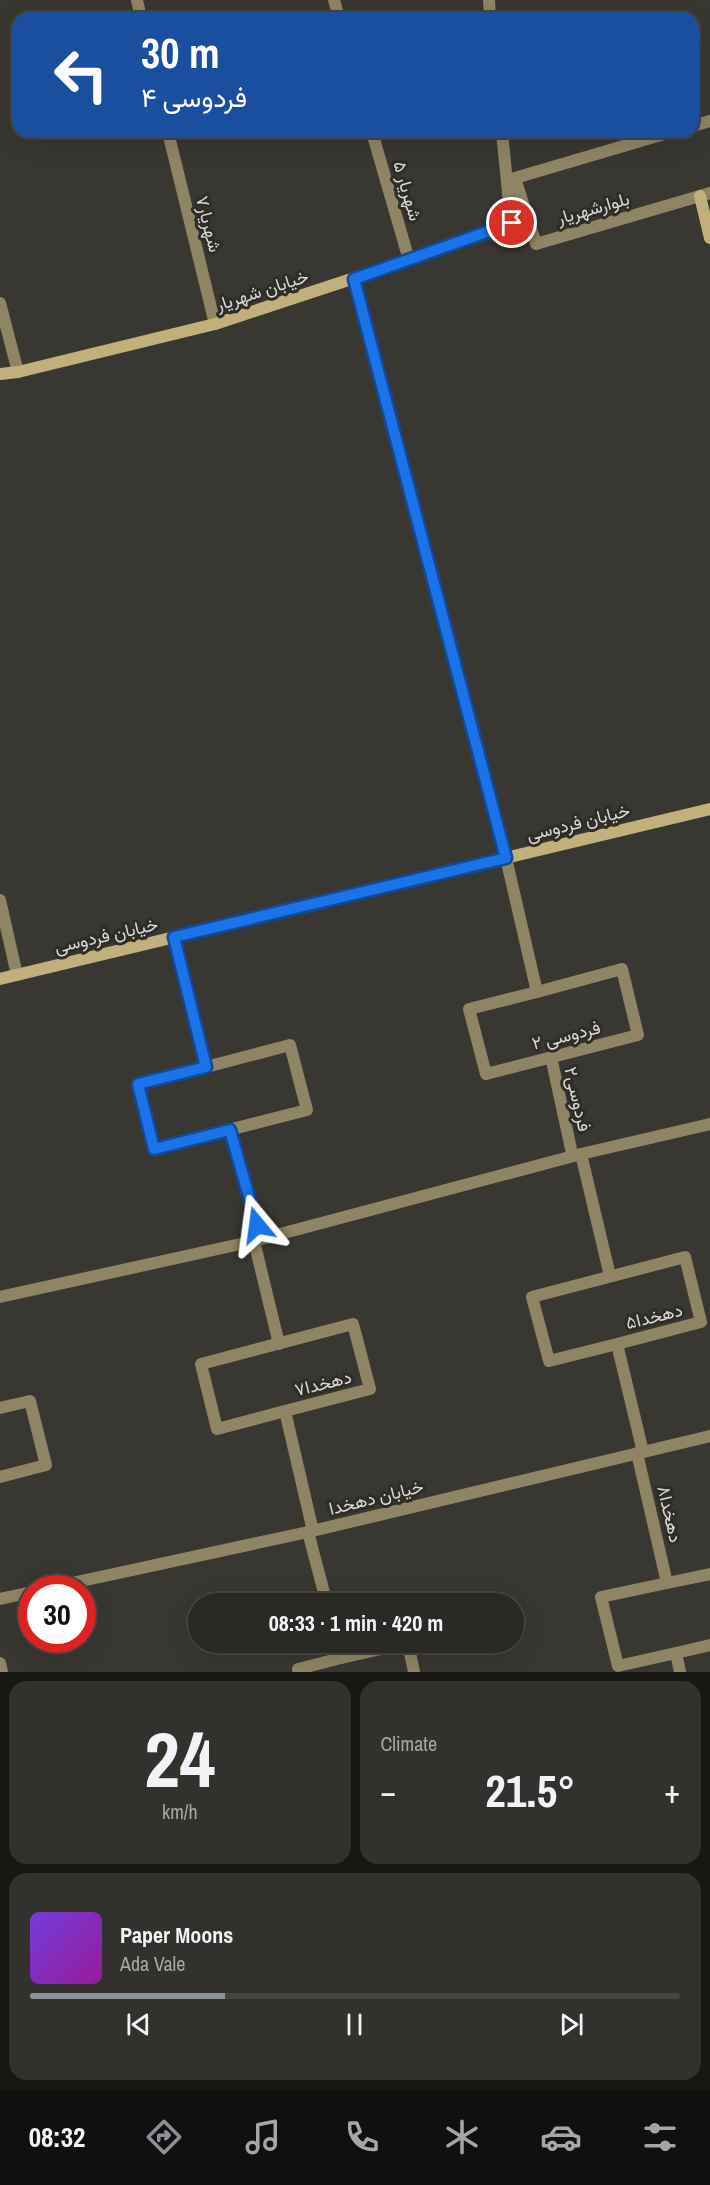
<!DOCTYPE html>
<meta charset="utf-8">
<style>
:root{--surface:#2b2925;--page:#33312d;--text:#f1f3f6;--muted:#a6a6a7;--line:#474542;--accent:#8c9099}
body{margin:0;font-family:"Archivo Narrow",Vazirmatn,sans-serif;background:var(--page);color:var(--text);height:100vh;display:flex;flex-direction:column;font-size:22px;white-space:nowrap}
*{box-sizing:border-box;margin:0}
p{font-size:20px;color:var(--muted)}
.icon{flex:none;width:33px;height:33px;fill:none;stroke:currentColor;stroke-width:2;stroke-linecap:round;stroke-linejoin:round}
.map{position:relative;height:1672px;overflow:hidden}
.sheet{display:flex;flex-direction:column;gap:9px;padding:9px;background:#181714;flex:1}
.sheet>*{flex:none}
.banner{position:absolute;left:12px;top:12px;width:687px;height:126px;border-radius:18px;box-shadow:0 6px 24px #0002,0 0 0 2px var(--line);background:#1a4fa0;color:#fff;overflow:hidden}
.speed{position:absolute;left:18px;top:1575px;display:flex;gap:12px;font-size:30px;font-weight:700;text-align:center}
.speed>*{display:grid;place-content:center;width:78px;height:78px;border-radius:50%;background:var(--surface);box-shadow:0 6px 24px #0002,0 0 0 2px var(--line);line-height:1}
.speed .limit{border:9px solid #d22;background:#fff;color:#111}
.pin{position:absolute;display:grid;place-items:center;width:51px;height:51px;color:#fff;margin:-26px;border:3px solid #fff;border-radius:50%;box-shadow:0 2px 6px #0007}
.me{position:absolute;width:66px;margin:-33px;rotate:344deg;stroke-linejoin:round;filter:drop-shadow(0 0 4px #0008)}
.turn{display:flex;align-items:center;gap:21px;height:126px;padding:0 30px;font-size:27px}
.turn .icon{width:78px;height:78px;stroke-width:2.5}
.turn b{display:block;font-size:42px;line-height:51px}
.big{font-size:45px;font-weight:700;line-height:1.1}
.sheet .widget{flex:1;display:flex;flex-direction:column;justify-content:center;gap:9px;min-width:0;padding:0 21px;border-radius:18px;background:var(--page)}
.sheet .dial{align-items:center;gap:0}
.dial b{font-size:78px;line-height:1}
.song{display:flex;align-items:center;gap:18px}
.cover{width:72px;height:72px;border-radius:9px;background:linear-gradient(135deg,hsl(260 70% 55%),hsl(300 70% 35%))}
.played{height:6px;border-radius:3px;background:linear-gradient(90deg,var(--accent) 30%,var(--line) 30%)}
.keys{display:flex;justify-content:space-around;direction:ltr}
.heat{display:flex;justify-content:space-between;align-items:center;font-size:33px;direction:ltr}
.sheet .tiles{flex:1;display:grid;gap:9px;grid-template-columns:1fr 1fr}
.widget:last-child{grid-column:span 2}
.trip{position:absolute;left:188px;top:1593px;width:336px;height:60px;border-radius:30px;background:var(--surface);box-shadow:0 6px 24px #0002,0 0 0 2px var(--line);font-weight:700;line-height:60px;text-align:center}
.menu{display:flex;height:96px;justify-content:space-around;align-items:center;background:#11100f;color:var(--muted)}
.menu .icon{width:42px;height:42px}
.menu .current{color:var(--accent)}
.menu b{font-size:27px;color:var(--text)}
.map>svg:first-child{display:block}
</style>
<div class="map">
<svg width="710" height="1672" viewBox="0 0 710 1672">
<rect width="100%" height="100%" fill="#393731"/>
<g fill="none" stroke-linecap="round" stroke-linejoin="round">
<g stroke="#8f8564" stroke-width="12">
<path d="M137,0L141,18"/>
<path d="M334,0L339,18"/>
<path d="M489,0L490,18"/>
<path d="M693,126L710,121"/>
<path d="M168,132L215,324"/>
<path d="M372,132L409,260"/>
<path d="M502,132L511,223"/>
<path d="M671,132L515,178L536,244L710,193"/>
<path d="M354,279L506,858L537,992L622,969L638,1035L486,1074L469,1009L537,992"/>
<path d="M0,303L18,372"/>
<path d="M0,900L17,975"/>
<path d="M174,937L206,1067L290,1045L307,1110L154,1149L138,1084L206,1067"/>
<path d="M551,1057L571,1149"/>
<path d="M230,1130L257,1225"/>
<path d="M581,1154L610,1276"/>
<path d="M254,1241L279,1344"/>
<path d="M0,1297L254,1241L581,1154L710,1124"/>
<path d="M617,1344L549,1361L532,1297L685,1257L701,1322L617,1344L643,1452"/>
<path d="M0,1408L30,1401L46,1465L0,1477"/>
<path d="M285,1411L217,1429L201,1364L353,1324L370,1389L285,1411L313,1531"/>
<path d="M637,1453L667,1583L601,1597L618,1666L676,1653"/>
<path d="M308,1532L327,1604"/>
<path d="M667,1583L710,1574"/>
<path d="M49,1588L308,1532L710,1436"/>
<path d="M0,1599L32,1592"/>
<path d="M337,1642L341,1658L408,1643L414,1672"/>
<path d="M0,1663L2,1672"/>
<path d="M299,1672L298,1669L341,1658"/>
<path d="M680,1672L676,1653L710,1645"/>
</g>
<g stroke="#c1b07c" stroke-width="12">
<path d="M700,196L710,238"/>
<path d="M0,374L18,372L215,324L409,260L528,218"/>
<path d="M0,979L710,809"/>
</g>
</g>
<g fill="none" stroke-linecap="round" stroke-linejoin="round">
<g stroke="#114b97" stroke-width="15">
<path id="route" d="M257,1225L230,1130L154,1149L138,1084L206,1067L174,937L506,858L354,279L512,223"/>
</g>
<use href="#route" stroke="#1a73e8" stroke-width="10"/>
</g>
<g text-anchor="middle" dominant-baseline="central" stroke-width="6" stroke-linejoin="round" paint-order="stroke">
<g font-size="18" fill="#dad9d5" stroke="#2f2d27">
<text transform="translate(408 191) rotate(74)">شهریار ۵</text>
<text transform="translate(593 208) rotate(-16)">بلوارشهریار</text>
<text transform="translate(209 224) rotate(76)">شهریار۷</text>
<text transform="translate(262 290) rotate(-18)">خیابان شهریار</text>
<text transform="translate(578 822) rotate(-14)">خیابان فردوسی</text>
<text transform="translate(106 935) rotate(-13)">خیابان فردوسی</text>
<text transform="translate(566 1035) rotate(-14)">فردوسی ۲</text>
<text transform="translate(578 1099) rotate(77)">فردوسی۲</text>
<text transform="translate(654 1316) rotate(-14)">دهخدا۵</text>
<text transform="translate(323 1383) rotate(-14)">دهخدا۷</text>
<text transform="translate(376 1497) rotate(-14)">خیابان دهخدا</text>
<text transform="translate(670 1514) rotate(77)">دهخدا۸</text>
</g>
</g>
</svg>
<div class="speed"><div class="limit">30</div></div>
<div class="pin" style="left:512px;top:223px;background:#d93025"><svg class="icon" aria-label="arrive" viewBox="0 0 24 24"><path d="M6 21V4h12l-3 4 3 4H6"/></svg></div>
<svg class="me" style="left:257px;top:1225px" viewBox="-20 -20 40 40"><path d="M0-17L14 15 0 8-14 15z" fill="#1a73e8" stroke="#fff" stroke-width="4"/></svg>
<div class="trip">08:33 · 1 min · 420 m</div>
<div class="banner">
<div class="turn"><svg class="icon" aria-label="left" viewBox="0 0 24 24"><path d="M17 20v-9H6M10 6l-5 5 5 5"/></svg><div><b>30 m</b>فردوسی ۴</div></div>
</div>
</div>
<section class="sheet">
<div class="tiles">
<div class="widget dial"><b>24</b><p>km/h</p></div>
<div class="widget"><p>Climate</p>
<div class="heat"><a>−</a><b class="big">21.5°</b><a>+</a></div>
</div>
<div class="widget">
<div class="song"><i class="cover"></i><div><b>Paper Moons</b><p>Ada Vale</p></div></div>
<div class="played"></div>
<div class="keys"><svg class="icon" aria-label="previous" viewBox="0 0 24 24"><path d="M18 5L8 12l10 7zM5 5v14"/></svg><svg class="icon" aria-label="pause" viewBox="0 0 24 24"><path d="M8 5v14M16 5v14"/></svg><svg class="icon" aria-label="next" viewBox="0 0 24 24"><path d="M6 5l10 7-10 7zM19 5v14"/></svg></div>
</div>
</div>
</section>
<nav class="menu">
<b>08:32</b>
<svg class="icon current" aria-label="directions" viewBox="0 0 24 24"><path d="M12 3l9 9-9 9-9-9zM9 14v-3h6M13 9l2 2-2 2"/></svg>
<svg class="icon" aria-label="music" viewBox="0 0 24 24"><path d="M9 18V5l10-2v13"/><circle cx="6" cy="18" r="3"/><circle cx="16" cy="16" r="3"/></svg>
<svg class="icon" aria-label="phone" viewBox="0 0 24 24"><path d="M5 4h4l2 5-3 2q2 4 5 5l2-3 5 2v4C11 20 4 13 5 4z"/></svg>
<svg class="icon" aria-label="climate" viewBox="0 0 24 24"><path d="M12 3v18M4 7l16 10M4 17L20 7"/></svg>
<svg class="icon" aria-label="car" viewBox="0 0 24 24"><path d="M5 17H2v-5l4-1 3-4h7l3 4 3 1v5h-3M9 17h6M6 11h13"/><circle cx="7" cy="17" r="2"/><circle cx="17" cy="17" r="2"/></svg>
<svg class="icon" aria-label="filters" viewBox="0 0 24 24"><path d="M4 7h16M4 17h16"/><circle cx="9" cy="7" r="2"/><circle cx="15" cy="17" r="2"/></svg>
</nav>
